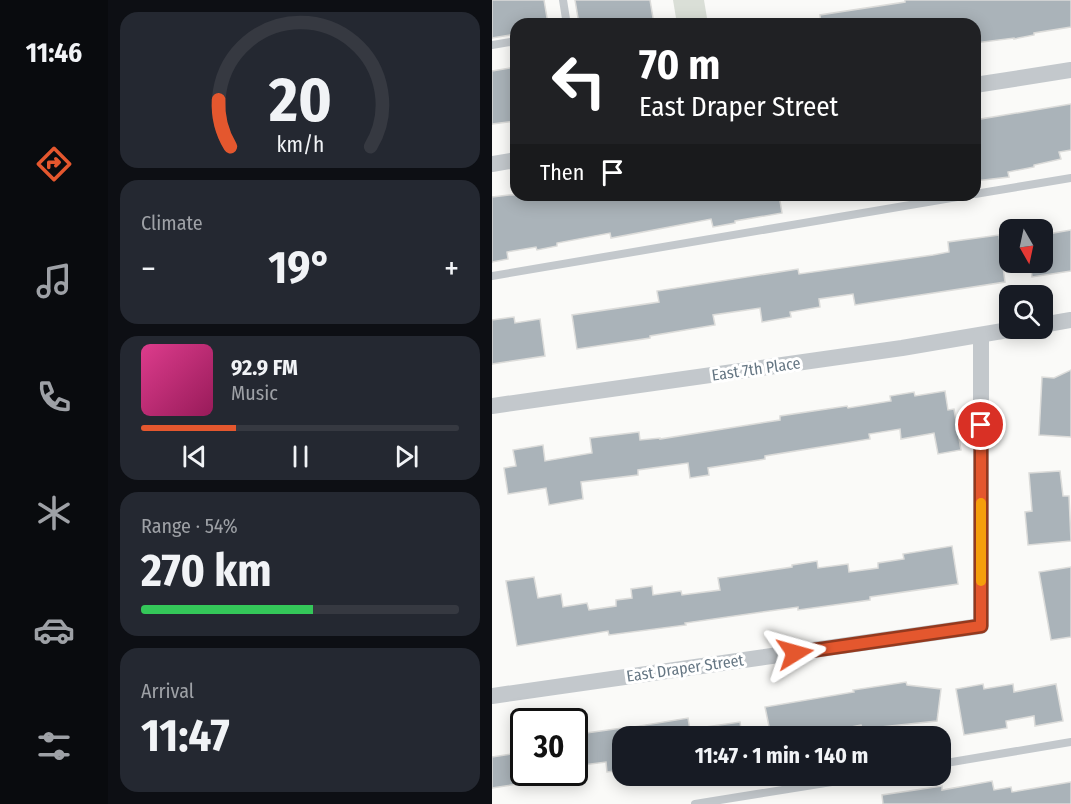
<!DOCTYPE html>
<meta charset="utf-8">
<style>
:root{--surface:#171b24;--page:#242831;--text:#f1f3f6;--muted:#9ea1a6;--line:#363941;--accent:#e4572e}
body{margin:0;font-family:"Fira Sans Condensed",sans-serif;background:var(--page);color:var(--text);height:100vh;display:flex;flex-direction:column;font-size:22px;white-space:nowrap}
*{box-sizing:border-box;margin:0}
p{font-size:20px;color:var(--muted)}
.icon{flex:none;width:33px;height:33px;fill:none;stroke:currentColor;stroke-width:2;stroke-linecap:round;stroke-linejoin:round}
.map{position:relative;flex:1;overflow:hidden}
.details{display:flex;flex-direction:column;gap:12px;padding:12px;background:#0d0f14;width:384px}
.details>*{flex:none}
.banner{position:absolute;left:18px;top:18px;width:471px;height:183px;border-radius:18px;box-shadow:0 3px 15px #0003;background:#202124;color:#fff;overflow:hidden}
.needle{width:39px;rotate:171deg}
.fabs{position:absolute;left:507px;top:219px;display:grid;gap:12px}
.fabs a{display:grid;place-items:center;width:54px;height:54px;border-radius:12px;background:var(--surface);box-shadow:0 3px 15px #0003;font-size:30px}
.speed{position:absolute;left:18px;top:708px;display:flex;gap:12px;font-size:30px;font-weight:700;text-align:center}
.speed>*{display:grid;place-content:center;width:78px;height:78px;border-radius:50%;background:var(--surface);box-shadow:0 3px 15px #0003;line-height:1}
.speed .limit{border:3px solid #111;border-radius:9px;background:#fff;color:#111}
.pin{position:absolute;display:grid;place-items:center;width:51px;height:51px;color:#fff;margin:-26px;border:3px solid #fff;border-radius:50%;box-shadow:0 2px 6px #0007}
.me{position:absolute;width:66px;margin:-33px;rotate:82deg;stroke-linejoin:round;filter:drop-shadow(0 0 4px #0008)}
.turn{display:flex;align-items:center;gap:21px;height:126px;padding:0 30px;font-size:27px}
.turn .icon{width:78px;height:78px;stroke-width:2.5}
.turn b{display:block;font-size:42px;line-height:51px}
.then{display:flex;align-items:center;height:57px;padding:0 30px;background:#0003;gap:12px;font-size:22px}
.big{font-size:45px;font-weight:700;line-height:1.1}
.details .card{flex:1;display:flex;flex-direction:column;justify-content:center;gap:9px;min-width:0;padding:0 21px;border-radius:18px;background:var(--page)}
.details .dial{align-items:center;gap:0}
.dial svg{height:156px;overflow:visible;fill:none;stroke:var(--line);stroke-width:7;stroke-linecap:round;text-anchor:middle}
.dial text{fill:var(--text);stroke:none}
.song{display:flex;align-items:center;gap:18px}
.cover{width:72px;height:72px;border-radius:9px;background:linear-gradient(135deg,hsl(330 70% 55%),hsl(330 70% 35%))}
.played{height:6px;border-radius:3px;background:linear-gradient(90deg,var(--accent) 30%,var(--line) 30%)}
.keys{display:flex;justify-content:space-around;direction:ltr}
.heat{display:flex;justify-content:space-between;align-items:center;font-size:33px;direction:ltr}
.charge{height:9px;border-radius:4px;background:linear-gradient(90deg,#34c759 54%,var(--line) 0)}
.trip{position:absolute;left:120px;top:726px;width:339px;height:60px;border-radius:18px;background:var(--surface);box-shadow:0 3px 15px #0003;font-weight:700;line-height:60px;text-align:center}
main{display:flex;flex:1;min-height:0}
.dock{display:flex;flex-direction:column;width:108px;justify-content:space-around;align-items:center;background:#090b0e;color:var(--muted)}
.dock .icon{width:42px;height:42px}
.dock .selected{color:var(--accent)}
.dock b{font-size:27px;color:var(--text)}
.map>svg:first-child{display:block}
</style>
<main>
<nav class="dock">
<b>11:46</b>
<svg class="icon selected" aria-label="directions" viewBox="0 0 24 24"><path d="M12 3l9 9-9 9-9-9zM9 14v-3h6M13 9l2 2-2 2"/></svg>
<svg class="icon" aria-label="music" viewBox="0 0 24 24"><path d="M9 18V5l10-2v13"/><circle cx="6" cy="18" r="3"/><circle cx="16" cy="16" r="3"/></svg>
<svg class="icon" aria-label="phone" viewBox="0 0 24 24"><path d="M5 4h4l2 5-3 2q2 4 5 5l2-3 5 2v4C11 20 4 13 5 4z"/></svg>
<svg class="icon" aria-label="climate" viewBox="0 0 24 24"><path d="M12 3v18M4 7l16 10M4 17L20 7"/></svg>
<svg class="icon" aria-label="car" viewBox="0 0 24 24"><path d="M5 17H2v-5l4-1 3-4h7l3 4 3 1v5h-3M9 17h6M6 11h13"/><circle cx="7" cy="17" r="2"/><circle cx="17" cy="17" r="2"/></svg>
<svg class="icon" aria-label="filters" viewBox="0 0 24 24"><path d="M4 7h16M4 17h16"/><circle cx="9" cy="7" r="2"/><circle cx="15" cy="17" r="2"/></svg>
</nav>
<section class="details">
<div class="card dial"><svg viewBox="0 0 100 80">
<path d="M14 69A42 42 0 1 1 86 69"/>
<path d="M14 69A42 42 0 0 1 8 45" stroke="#e4572e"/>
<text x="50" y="56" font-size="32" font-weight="700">20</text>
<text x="50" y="72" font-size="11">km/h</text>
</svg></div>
<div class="card"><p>Climate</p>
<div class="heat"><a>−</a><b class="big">19°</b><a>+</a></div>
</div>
<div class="card">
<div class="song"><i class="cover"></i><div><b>92.9 FM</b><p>Music</p></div></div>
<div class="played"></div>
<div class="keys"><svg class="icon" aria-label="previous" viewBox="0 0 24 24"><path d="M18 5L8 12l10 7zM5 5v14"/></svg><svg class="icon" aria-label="pause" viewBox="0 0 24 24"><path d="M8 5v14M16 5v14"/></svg><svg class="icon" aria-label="next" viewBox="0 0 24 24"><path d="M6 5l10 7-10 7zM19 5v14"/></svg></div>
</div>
<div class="card"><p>Range · 54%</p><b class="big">270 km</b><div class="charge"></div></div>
<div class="card"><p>Arrival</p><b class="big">11:47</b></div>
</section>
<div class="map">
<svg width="579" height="804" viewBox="0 0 579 804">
<rect width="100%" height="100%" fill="#fafaf8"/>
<path fill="#dadfd7" d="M181,0H212L216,24H185Z"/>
<g fill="#aab3b9" stroke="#dcdcda" stroke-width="1.5">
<path d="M0,0H52L56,24H24V34L0,38Z"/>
<path d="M83,0H158L162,24H87Z"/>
<path d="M413,0H579V27L542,33V35L522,39V38L483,43V24H329L328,15L413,2Z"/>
<path d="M24,67V121L0,124V71Z"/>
<path d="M579,104V150L567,152L569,159L542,165V167L516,172L517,177L483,181V120Z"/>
<path d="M17,195H287L290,213L243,221V223L221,227L219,219L119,238L118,233L65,243V246L45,250L44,247L15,252L16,259L0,262V197Z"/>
<path d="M579,230V271L540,277L538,262H550V235Z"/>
<path d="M507,235L513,282L363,305L361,294L327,299L328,307L298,312L299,317L270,322L268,308L221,315L223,325L158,336V338L85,349L80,315L167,302L165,291L306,269L307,274L441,255L457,252L456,242Z"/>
<path d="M22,317L23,323L48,319L53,356L0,364V320Z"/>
<path d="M579,370V437L547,435L550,377L562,378Z"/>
<path d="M453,391L456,410L462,409L469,450L446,454L442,433L409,439L408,429L377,434L378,439L273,456V459L216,468L217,475L198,478L196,463L146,470V475L89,482L91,499L57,505L54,488L16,494L12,468L24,466L21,450L51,445L53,461L100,453L98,438L147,432L148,440L168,438V439L288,420V416L355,406L356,408L399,401L398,396L422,392L423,396Z"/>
<path d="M568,471L571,496H577L579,541L536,545L533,512L540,511L537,473Z"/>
<path d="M460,546L466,584L378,597V600L306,610V607L193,623L194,625L117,635L116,631L25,646L14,581L42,577L46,598L69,594L71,607L95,603L97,610L124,606V600L140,598L139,589L160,586L161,595L189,591L190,595L228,590L226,578L300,567V565L325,561L326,568L356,564L357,572L386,568V563L412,559L411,554Z"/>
<path d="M579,567V637L559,640L547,572Z"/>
<path d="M414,682L415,685L449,689L445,721L370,729L369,725L326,733V736H279L273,707L362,692L361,690Z"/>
<path d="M491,684L492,689L521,684L522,692L564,684L571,721L543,726L542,716L514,721L515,728L472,735L464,689Z"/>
<path d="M196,718L199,736H136L135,728Z"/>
<path d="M248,722L250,736H207V728Z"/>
<path d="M130,728V770L115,772L114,762L91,765L87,734Z"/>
<path d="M32,752V783L0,788V757Z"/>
<path d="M500,781L502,790L519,787L520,792L579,782V804H391L390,795L450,786V790Z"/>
</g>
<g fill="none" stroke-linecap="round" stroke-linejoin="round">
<g stroke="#c3c8cc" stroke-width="8">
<path d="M71,0L74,19L72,24"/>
<path d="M0,45L24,41"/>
<path d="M483,194L579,178"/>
<path d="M0,276L477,195"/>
<path d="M448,764L579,742"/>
<path d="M203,804L377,776"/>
</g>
<g stroke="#c3c8cc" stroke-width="16">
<path d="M483,85L579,70"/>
<path d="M0,164L24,160"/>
<path d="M550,325L579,320"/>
<path d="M0,406L410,348L528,328"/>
<path d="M0,696L489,626V335"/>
</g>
</g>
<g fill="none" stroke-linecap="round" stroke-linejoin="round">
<g stroke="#94391e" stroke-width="15">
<path id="route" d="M303,653L489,626V425"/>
</g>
<use href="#route" stroke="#e4572e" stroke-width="10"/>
<path stroke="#f59e0b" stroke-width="10" d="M489,503V581"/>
</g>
<g text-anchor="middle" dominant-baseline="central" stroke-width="6" stroke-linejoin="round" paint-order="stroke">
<g font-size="16" fill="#657683" stroke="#fff">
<text transform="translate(264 369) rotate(-8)">East 7th Place</text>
<text transform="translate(193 668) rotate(-8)">East Draper Street</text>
</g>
</g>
</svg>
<div class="fabs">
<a><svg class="needle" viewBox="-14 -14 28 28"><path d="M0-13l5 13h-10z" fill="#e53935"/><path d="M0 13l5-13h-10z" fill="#9ea1a6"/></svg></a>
<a><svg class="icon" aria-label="search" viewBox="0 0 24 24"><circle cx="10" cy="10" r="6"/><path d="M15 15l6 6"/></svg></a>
</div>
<div class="speed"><div class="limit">30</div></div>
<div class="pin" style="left:489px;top:425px;background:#d93025"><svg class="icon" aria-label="arrive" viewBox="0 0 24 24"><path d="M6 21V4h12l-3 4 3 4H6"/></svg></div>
<svg class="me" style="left:303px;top:653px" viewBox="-20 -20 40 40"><path d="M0-17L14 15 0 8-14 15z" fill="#e4572e" stroke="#fff" stroke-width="4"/></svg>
<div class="trip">11:47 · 1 min · 140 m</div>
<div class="banner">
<div class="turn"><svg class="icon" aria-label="left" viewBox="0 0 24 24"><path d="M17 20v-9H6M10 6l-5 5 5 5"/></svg><div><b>70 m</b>East Draper Street</div></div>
<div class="then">Then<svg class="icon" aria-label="arrive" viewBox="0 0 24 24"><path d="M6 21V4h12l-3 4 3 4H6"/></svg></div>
</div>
</div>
</main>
